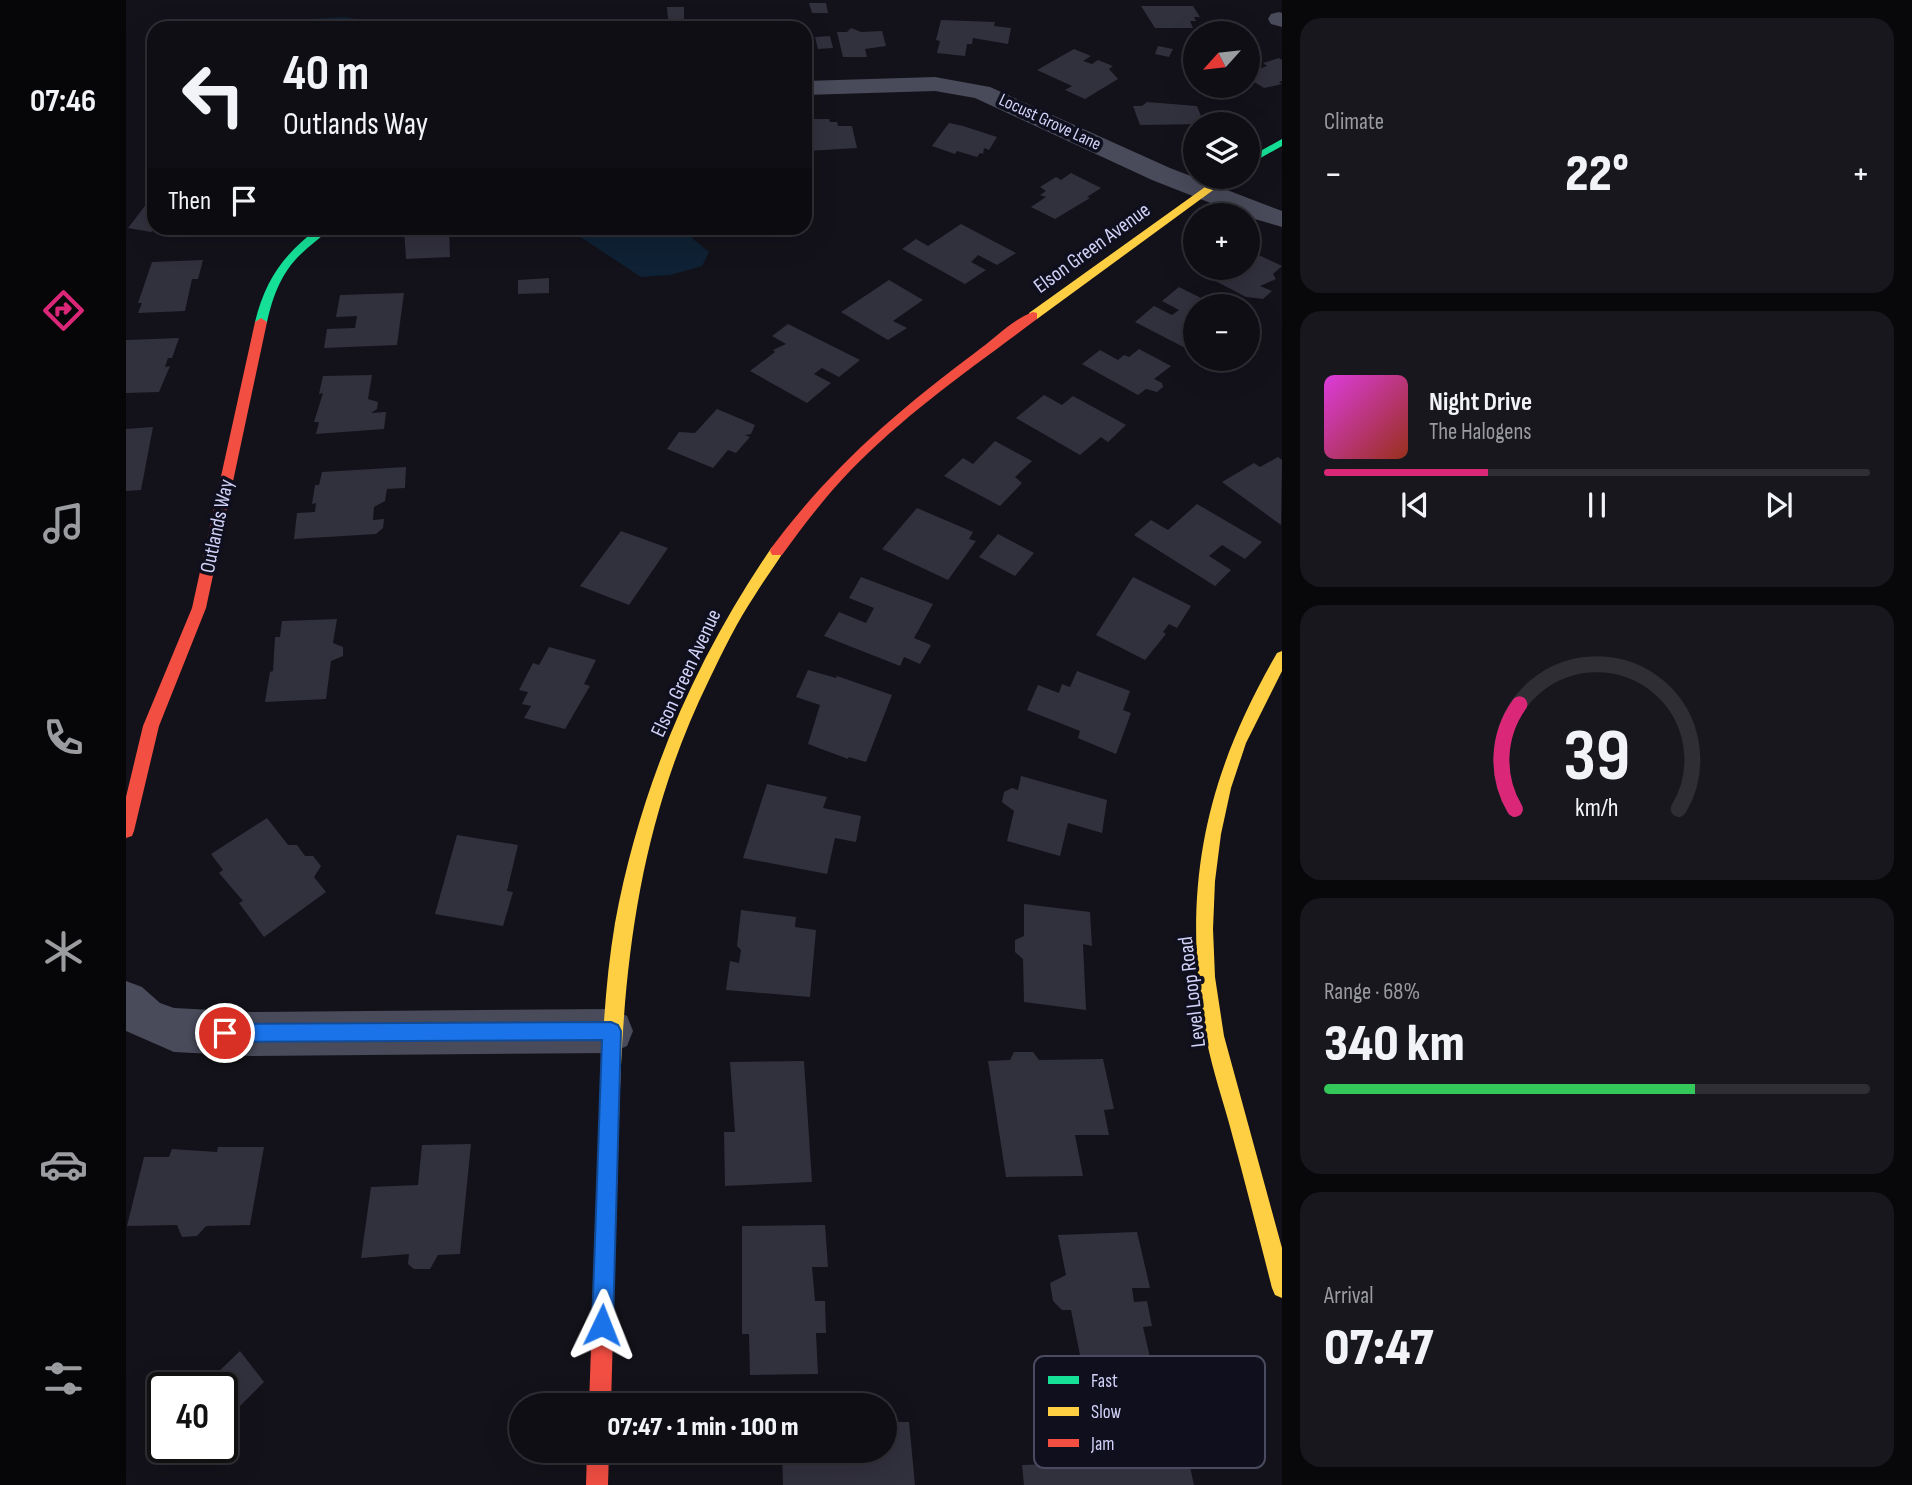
<!DOCTYPE html>
<meta charset="utf-8">
<style>
:root{--surface:#0e0e14;--page:#17171d;--text:#f1f3f6;--muted:#9b9ca0;--line:#2e2e34;--accent:#db2777}
body{margin:0;font-family:"Sofia Sans Condensed",sans-serif;background:var(--page);color:var(--text);height:100vh;display:flex;flex-direction:column;font-size:26px;white-space:nowrap}
*{box-sizing:border-box;margin:0}
p{font-size:23px;color:var(--muted)}
.icon{flex:none;width:38px;height:38px;fill:none;stroke:currentColor;stroke-width:2;stroke-linecap:round;stroke-linejoin:round}
.map{position:relative;flex:1;overflow:hidden}
.side{display:flex;flex-direction:column;gap:18px;padding:18px;background:#08080b;width:630px}
.side>*{flex:none}
.hud{position:absolute;left:21px;top:21px;width:665px;height:214px;border-radius:21px;box-shadow:0 7px 28px #0002,0 0 0 2px var(--line);background:#0e0e14;color:var(--text);overflow:hidden}
.needle{width:46px;rotate:243deg}
.buttons{position:absolute;left:1057px;top:21px;display:grid;gap:14px}
.buttons a{display:grid;place-items:center;width:77px;height:77px;border-radius:50%;background:var(--surface);box-shadow:0 7px 28px #0002,0 0 0 2px var(--line);font-size:35px}
.speed{position:absolute;left:21px;top:1372px;display:flex;gap:14px;font-size:35px;font-weight:700;text-align:center}
.speed>*{display:grid;place-content:center;width:91px;height:91px;border-radius:50%;background:var(--surface);box-shadow:0 7px 28px #0002,0 0 0 2px var(--line);line-height:1}
.speed .limit{border:4px solid #111;border-radius:10px;background:#fff;color:#111}
.pin{position:absolute;display:grid;place-items:center;width:60px;height:60px;color:#fff;margin:-30px;border:4px solid #fff;border-radius:50%;box-shadow:0 2px 7px #0007}
.me{position:absolute;width:77px;margin:-38px;rotate:2deg;stroke-linejoin:round;filter:drop-shadow(0 0 5px #0008)}
.turn{display:flex;align-items:center;gap:24px;height:147px;padding:0 21px;font-size:32px}
.turn .icon{width:91px;height:91px;stroke-width:2.5}
.turn b{display:block;font-size:49px;line-height:60px}
.then{display:flex;align-items:center;height:66px;padding:0 21px;background:#0003;gap:14px;font-size:26px}
.big{font-size:52px;font-weight:800;line-height:1.1}
.side .widget{flex:1;display:flex;flex-direction:column;justify-content:center;gap:10px;min-width:0;padding:0 24px;border-radius:21px;background:var(--page)}
.side .dial{align-items:center;gap:0}
.dial svg{height:182px;overflow:visible;fill:none;stroke:var(--line);stroke-width:7;stroke-linecap:round;text-anchor:middle}
.dial text{fill:var(--text);stroke:none}
.song{display:flex;align-items:center;gap:21px}
.cover{width:84px;height:84px;border-radius:10px;background:linear-gradient(135deg,hsl(300 70% 55%),hsl(10 70% 35%))}
.played{height:7px;border-radius:4px;background:linear-gradient(90deg,var(--accent) 30%,var(--line) 30%)}
.keys{display:flex;justify-content:space-around;direction:ltr}
.heat{display:flex;justify-content:space-between;align-items:center;font-size:38px;direction:ltr}
.charge{height:10px;border-radius:5px;background:linear-gradient(90deg,#34c759 68%,var(--line) 0)}
.trip{position:absolute;left:383px;top:1393px;width:388px;height:70px;border-radius:35px;background:var(--surface);box-shadow:0 7px 28px #0002,0 0 0 2px var(--line);font-weight:800;line-height:70px;text-align:center}
main{display:flex;flex:1;min-height:0}
.tab-bar{display:flex;flex-direction:column;width:126px;justify-content:space-around;align-items:center;background:#060608;color:var(--muted)}
.tab-bar .icon{width:49px;height:49px}
.tab-bar .current{color:var(--accent)}
.tab-bar b{font-size:32px;color:var(--text)}
.map>svg:first-child{display:block}
</style>
<main>
<nav class="tab-bar">
<b>07:46</b>
<svg class="icon current" aria-label="directions" viewBox="0 0 24 24"><path d="M12 3l9 9-9 9-9-9zM9 14v-3h6M13 9l2 2-2 2"/></svg>
<svg class="icon" aria-label="music" viewBox="0 0 24 24"><path d="M9 18V5l10-2v13"/><circle cx="6" cy="18" r="3"/><circle cx="16" cy="16" r="3"/></svg>
<svg class="icon" aria-label="phone" viewBox="0 0 24 24"><path d="M5 4h4l2 5-3 2q2 4 5 5l2-3 5 2v4C11 20 4 13 5 4z"/></svg>
<svg class="icon" aria-label="climate" viewBox="0 0 24 24"><path d="M12 3v18M4 7l16 10M4 17L20 7"/></svg>
<svg class="icon" aria-label="car" viewBox="0 0 24 24"><path d="M5 17H2v-5l4-1 3-4h7l3 4 3 1v5h-3M9 17h6M6 11h13"/><circle cx="7" cy="17" r="2"/><circle cx="17" cy="17" r="2"/></svg>
<svg class="icon" aria-label="filters" viewBox="0 0 24 24"><path d="M4 7h16M4 17h16"/><circle cx="9" cy="7" r="2"/><circle cx="15" cy="17" r="2"/></svg>
</nav>
<div class="map">
<svg width="1156" height="1485" viewBox="0 0 1156 1485">
<rect width="100%" height="100%" fill="#13121a"/>
<g fill="#0f2134">
<path d="M219,17L284,28H113L165,20Z"/>
<path d="M441,228H554L583,252L576,266L544,275L515,277Z"/>
</g>
<g fill="#31303d">
<path d="M683,3H700L702,13H686Z"/>
<path d="M1015,6H1067L1074,17H1068L1070,21H1064L1067,28H1029Z"/>
<path d="M541,7H558V19H542Z"/>
<path d="M815,20L869,22L868,26L885,28L882,44L847,38L846,44H841L839,56L811,53L814,41L810,40Z"/>
<path d="M725,28L735,32L756,31L760,46L739,49L741,57H717L711,32H721Z"/>
<path d="M704,36L707,48L692,49L689,37Z"/>
<path d="M1032,46L1047,49L1043,57L1029,54Z"/>
<path d="M948,49L965,56L957,61L966,64L972,60L987,66L983,69L992,79L959,99L939,90L946,86L911,70Z"/>
<path d="M1153,58L1156,60V81L1153,82L1156,84L1138,88L1122,78V73L1141,66L1137,63Z"/>
<path d="M1021,102L1071,106L1078,124L1014,125L1007,106H1016Z"/>
<path d="M679,119H703L704,122H711L712,126H726L731,148L681,151Z"/>
<path d="M823,123L837,126L871,137L863,150L858,148L857,154L854,153L851,157L831,151L829,154L806,146Z"/>
<path d="M945,173L975,188L961,197L964,198L929,219L905,207L920,197L914,195L920,191L914,187L930,177L935,180Z"/>
<path d="M25,198L28,199L30,228L25,232L2,228Z"/>
<path d="M835,224L890,253L871,265L852,255L845,262L860,270L839,284L776,249L790,239L802,246Z"/>
<path d="M278,228H323L324,257L280,259Z"/>
<path d="M1122,250L1156,266L1147,274L1150,279L1134,286L1146,291L1137,299L1120,297L1076,274L1084,268H1122Z"/>
<path d="M77,260L72,279H66L59,311L12,313L16,303H12L26,262Z"/>
<path d="M423,278V293L392,294V280Z"/>
<path d="M763,280L797,300L767,321L781,328L762,340L715,312Z"/>
<path d="M1053,287L1091,306H1069V353L1009,322L1028,306L1046,315L1053,310L1036,301Z"/>
<path d="M278,293L271,345L198,348L201,329L229,328L231,316L210,317L214,295Z"/>
<path d="M662,324L734,360L713,377L696,368L688,374L705,383L681,403L624,371L649,352L647,350L660,344L646,336Z"/>
<path d="M53,338L46,358H42L39,367L44,366L33,392L0,393V340Z"/>
<path d="M1013,349L1045,366L1028,379L1036,383L1037,387L1031,392L1020,389L1012,395L956,364L974,350L992,360L998,355L1003,357Z"/>
<path d="M246,375L242,399L252,402L251,409L245,413L260,412L258,429L190,434L193,422H188L197,393L193,394L197,376Z"/>
<path d="M918,395L936,405L947,396L1000,425L982,442L975,437L954,455L890,418Z"/>
<path d="M591,409L629,425L625,434L619,435L624,437L610,453L602,450L587,468L541,449L553,432L569,433Z"/>
<path d="M27,427L15,490L0,491V429Z"/>
<path d="M869,441L906,461L889,477L896,483L874,506L818,476L837,458L847,464Z"/>
<path d="M1152,457L1156,460L1155,525L1096,482L1128,463L1134,467Z"/>
<path d="M280,467L279,488L261,489L259,501L248,507L247,520L258,519L257,528L250,534L168,539L171,513L189,512L190,503L186,504L189,485H193L196,472Z"/>
<path d="M1071,504L1136,542L1119,559L1096,545L1083,556L1105,570L1089,586L1008,535L1025,520L1042,530Z"/>
<path d="M791,508L847,532L843,539L850,541L822,580L756,549Z"/>
<path d="M495,531L542,548L503,605L454,586Z"/>
<path d="M872,534L908,553L889,576L853,557Z"/>
<path d="M735,577L807,604L788,638L805,645L794,664L778,657L774,666L698,636L713,612L740,623L748,608L723,598Z"/>
<path d="M1007,577L1065,606L1051,628L1043,624L1037,632L1040,634L1019,660L970,635Z"/>
<path d="M211,619L207,643L217,647V656L205,661L200,699L139,702L144,672L147,671L149,637H154L156,621Z"/>
<path d="M423,647L470,660L458,684L464,686L439,729L398,718L405,706L396,704L402,692L393,690L407,663L413,665Z"/>
<path d="M682,670L710,678L711,676L766,695L740,762L723,757L722,759L682,744L694,705L670,697Z"/>
<path d="M951,671L1004,691L997,710L1005,713L990,754L952,738L954,731L901,710L912,685L933,693L936,684L944,687Z"/>
<path d="M895,776L981,800L976,833L942,823L934,856L881,841L888,811L876,802L878,792L886,788L892,790Z"/>
<path d="M641,784L701,797L697,808L735,816L730,842L709,838L701,874L617,858Z"/>
<path d="M141,818L162,845H171L179,856H187L195,866L188,877L200,892L138,937L113,903L117,901L93,873L97,870L85,854Z"/>
<path d="M331,835L392,845L381,891L387,892L377,926L309,914Z"/>
<path d="M898,904L964,912L966,946L957,944L960,1010L898,1002L897,959L889,952V940L898,936Z"/>
<path d="M615,910L670,917L669,927L690,930L684,997L600,990L604,961L613,963L615,950L611,946Z"/>
<path d="M888,1052H907L913,1060L977,1059L988,1109L978,1110L983,1135H949L957,1176L880,1177L862,1061L884,1060Z"/>
<path d="M678,1061L686,1182L599,1186L598,1132H609L604,1062Z"/>
<path d="M345,1144L334,1254L312,1255L304,1269H288L282,1264L283,1254L235,1258L245,1187L292,1185L296,1145Z"/>
<path d="M92,1147H138L124,1225L80,1226L71,1236L56,1237L51,1225L1,1226L18,1157H43L46,1149L91,1152Z"/>
<path d="M699,1225L702,1267H686L689,1301H699L700,1333H690L692,1374L624,1375L623,1334H616V1226Z"/>
<path d="M1011,1232L1024,1288H1006L1008,1302L1021,1301L1026,1326L1017,1327L1025,1362L956,1365L945,1310H936L927,1301L924,1283L940,1275L932,1235Z"/>
<path d="M114,1351L138,1382L109,1411L96,1394V1388H92L85,1379Z"/>
<path d="M760,1422H783L789,1485H657L656,1451H760Z"/>
<path d="M1058,1439L1068,1485H898L896,1465L924,1464L923,1443Z"/>
</g>
<g fill="none" stroke-linecap="round" stroke-linejoin="round">
<g fill="#494a5a" fill-rule="evenodd">
<path d="M1153,12L1156,13V27L1145,24L1142,19L1145,14Z"/>
<path d="M809,77L864,87L1044,168L1156,211V227L1115,215L1026,180L849,98L809,91L679,95V81Z"/>
<path d="M0,981L16,987L34,1003L48,1008L125,1012L485,1009L501,1016L507,1031L501,1046L485,1053L125,1056L48,1052L0,1031Z"/>
</g>
<g fill="#16e098" fill-rule="evenodd">
<path d="M1156,139V146L1122,165V158Z"/>
<path d="M190,230L200,232C192,240 183,246 175,254C155,273 147,296 141,322L139,325H131L129,322C139,281 157,255 190,230Z"/>
</g>
<g fill="#ffcf43" fill-rule="evenodd">
<path d="M1093,177H1105L911,319H903V313Z"/>
<path d="M651,546L658,551C649,566 638,580 629,595C611,622 597,651 583,680C513,823 497,963 493,1120L490,1127L483,1130L476,1127L473,1120C476,1054 478,988 489,923C514,787 568,661 646,547Z"/>
<path d="M1156,651V671L1120,743L1105,788L1095,834L1089,881L1087,929L1089,977L1098,1036L1156,1248V1298L1149,1295L1146,1288C1132,1233 1118,1178 1103,1123C1094,1091 1083,1059 1078,1025C1056,884 1080,776 1151,653Z"/>
</g>
<g fill="#f24e42" fill-rule="evenodd">
<path d="M907,312L911,313V319C847,367 780,413 724,471C699,497 677,526 656,555H646L644,551L646,547C705,468 771,411 850,352C867,340 887,319 907,312Z"/>
<path d="M135,318L141,322L80,608L33,726L8,831L6,836L0,838V797L17,726L66,608L129,322Z"/>
<path d="M483,1110L490,1113L493,1120L485,1405H463L473,1120L476,1113Z"/>
<path d="M461,1451H483L482,1485H460Z"/>
</g>
</g>
<path fill="#1a73e8" stroke="#114b97" stroke-width="2" d="M485,1022L492,1025L495,1031L487,1325L484,1333L476,1336L469,1333L466,1325L476,1040L99,1042L93,1039L90,1033L93,1026L99,1024Z"/>
<g text-anchor="middle" dominant-baseline="central" stroke-width="7" stroke-linejoin="round" paint-order="stroke">
<g font-size="18" fill="#d2d2f9" stroke="#100f1e">
<text transform="translate(924 122) rotate(25)">Locust Grove Lane</text>
</g>
<g font-size="21" fill="#d2d2f9" stroke="#100f1e">
<text transform="translate(966 248) rotate(-36)">Elson Green Avenue</text>
<text transform="translate(91 526) rotate(-78)">Outlands Way</text>
<text transform="translate(560 673) rotate(-65)">Elson Green Avenue</text>
<text transform="translate(1066 992) rotate(-97)">Level Loop Road</text>
</g>
</g>
<rect x="908" y="1356" width="231" height="112" rx="10" fill="#100f1e" stroke="#4a4a60" stroke-width="2"/>
<rect x="922" y="1376" width="31" height="8" fill="#16e098"/>
<rect x="922" y="1407" width="31" height="9" fill="#ffcf43"/>
<rect x="922" y="1439" width="31" height="8" fill="#f24e42"/>
<g font-size="19" fill="#d2d2f9">
<text x="965" y="1387">Fast</text>
<text x="965" y="1418">Slow</text>
<text x="965" y="1450">Jam</text>
</g>
</svg>
<div class="buttons">
<a><svg class="needle" viewBox="-14 -14 28 28"><path d="M0-13l5 13h-10z" fill="#e53935"/><path d="M0 13l5-13h-10z" fill="#9b9ca0"/></svg></a>
<a><svg class="icon" aria-label="layers" viewBox="0 0 24 24"><path d="M12 4l9 5-9 5-9-5zM3 14l9 5 9-5"/></svg></a>
<a>+</a>
<a>−</a>
</div>
<div class="speed"><div class="limit">40</div></div>
<div class="pin" style="left:99px;top:1033px;background:#d93025"><svg class="icon" aria-label="arrive" viewBox="0 0 24 24"><path d="M6 21V4h12l-3 4 3 4H6"/></svg></div>
<svg class="me" style="left:476px;top:1325px" viewBox="-20 -20 40 40"><path d="M0-17L14 15 0 8-14 15z" fill="#1a73e8" stroke="#fff" stroke-width="4"/></svg>
<div class="trip">07:47 · 1 min · 100 m</div>
<div class="hud">
<div class="turn"><svg class="icon" aria-label="left" viewBox="0 0 24 24"><path d="M17 20v-9H6M10 6l-5 5 5 5"/></svg><div><b>40 m</b>Outlands Way</div></div>
<div class="then">Then<svg class="icon" aria-label="arrive" viewBox="0 0 24 24"><path d="M6 21V4h12l-3 4 3 4H6"/></svg></div>
</div>
</div>
<section class="side">
<div class="widget"><p>Climate</p>
<div class="heat"><a>−</a><b class="big">22°</b><a>+</a></div>
</div>
<div class="widget">
<div class="song"><i class="cover"></i><div><b>Night Drive</b><p>The Halogens</p></div></div>
<div class="played"></div>
<div class="keys"><svg class="icon" aria-label="previous" viewBox="0 0 24 24"><path d="M18 5L8 12l10 7zM5 5v14"/></svg><svg class="icon" aria-label="pause" viewBox="0 0 24 24"><path d="M8 5v14M16 5v14"/></svg><svg class="icon" aria-label="next" viewBox="0 0 24 24"><path d="M6 5l10 7-10 7zM19 5v14"/></svg></div>
</div>
<div class="widget dial"><svg viewBox="0 0 100 80">
<path d="M14 69A42 42 0 1 1 86 69"/>
<path d="M14 69A42 42 0 0 1 16 23" stroke="#db2777"/>
<text x="50" y="56" font-size="32" font-weight="700">39</text>
<text x="50" y="72" font-size="11">km/h</text>
</svg></div>
<div class="widget"><p>Range · 68%</p><b class="big">340 km</b><div class="charge"></div></div>
<div class="widget"><p>Arrival</p><b class="big">07:47</b></div>
</section>
</main>
